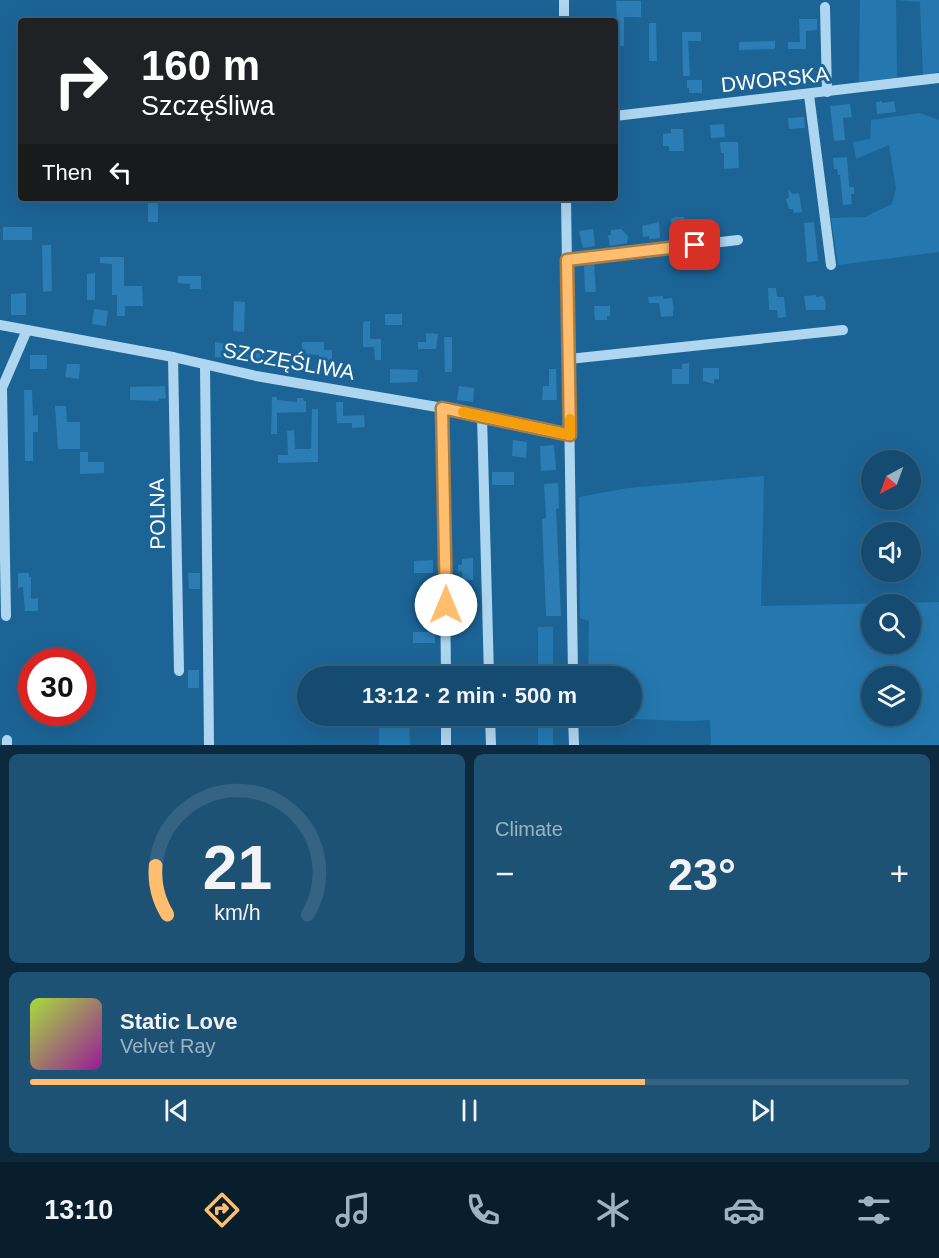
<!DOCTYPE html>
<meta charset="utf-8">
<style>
:root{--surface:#154b70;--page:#1e5275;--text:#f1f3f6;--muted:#9db3c3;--line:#346383;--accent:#ffbe6d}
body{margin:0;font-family:Helvetica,sans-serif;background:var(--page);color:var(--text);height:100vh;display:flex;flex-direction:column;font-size:22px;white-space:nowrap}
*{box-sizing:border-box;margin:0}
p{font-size:20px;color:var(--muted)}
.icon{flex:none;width:33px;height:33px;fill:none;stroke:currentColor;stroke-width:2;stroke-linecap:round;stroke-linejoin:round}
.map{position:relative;height:745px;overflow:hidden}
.details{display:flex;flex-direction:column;gap:9px;padding:9px;background:#0c293e;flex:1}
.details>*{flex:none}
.guide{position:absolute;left:18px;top:18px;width:600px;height:183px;border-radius:6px;box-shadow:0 6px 24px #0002,0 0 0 2px var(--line);background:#202124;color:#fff;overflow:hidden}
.needle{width:39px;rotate:221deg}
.controls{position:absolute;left:861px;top:450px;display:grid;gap:12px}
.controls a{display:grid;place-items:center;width:60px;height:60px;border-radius:50%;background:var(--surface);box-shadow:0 6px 24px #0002,0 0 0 2px var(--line);font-size:30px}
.speed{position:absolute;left:18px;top:648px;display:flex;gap:12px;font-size:30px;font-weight:700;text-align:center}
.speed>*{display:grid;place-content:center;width:78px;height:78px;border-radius:50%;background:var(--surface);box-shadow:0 6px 24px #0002,0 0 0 2px var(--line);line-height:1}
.speed .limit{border:9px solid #d22;background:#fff;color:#111}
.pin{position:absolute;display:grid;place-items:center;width:51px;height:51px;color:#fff;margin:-26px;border-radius:12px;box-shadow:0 3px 9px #0006}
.me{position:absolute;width:66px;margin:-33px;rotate:0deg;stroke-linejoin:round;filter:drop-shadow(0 0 4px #0008)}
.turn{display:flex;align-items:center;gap:21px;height:126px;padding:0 24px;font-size:27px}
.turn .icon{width:78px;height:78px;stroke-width:2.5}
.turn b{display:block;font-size:42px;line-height:51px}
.then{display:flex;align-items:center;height:57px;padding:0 24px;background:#0003;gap:12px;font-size:22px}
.big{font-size:45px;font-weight:700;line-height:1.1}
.details .card{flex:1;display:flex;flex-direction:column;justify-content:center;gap:9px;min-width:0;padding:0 21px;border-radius:9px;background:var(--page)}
.details .dial{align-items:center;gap:0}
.dial svg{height:156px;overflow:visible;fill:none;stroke:var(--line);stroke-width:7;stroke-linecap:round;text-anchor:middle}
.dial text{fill:var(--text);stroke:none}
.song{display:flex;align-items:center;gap:18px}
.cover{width:72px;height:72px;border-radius:9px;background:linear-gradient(135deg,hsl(80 70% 55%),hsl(300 70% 35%))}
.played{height:6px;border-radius:3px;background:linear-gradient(90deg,var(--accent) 70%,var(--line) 70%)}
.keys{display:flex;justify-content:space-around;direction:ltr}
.heat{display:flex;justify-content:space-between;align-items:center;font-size:33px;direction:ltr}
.details .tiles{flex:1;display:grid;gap:9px;grid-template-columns:1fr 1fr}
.card:last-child{grid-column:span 2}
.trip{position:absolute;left:297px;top:666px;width:345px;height:60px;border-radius:30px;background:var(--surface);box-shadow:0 6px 24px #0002,0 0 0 2px var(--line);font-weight:700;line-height:60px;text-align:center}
.menu{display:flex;height:96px;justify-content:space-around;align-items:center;background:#081e2d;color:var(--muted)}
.menu .icon{width:42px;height:42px}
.menu .on{color:var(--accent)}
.menu b{font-size:27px;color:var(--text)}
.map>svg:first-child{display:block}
</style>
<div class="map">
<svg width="939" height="745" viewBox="0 0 939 745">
<rect width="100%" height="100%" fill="#1c6496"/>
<g fill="#2578af" fill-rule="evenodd">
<path d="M860,0H939V72L923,76L920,2L896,0L897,78L859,82Z"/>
<path d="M920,113L939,120V252L838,265L831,218L865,217L892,204L896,189L889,145L856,159L853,142L870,139L871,120Z"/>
<path d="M764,476L761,606L939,602V745H711L710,720L688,721L606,718L600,716H632V676H588L589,621L580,618L579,497L628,488ZM910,604V644H872V604ZM872,676H910V716H872Z"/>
<rect x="538" y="627" width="15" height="49"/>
<path d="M379,716H409L410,745H379Z"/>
<rect x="538" y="716" width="15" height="29"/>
</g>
<g fill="#2b7db4">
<path d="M616,1H641V17H624V46H618Z"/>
<path d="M799,19H817V30L806,31V49H788V42H800Z"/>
<path d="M649,23H656L657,61H649Z"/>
<path d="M682,32H701V41H688L690,76H683Z"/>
<path d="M775,41V49L739,50V42Z"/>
<path d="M687,80H702V93H689V88H687Z"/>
<path d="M882,101V103L894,101L896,112L877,114L876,102Z"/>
<path d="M850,104L852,117L843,118L845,140L834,141L830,106Z"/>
<path d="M804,117L805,128L789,129L788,118Z"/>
<path d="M724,124L725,137L711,138L710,125Z"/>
<path d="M671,129H683L684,151H669V146H663V134L671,133Z"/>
<path d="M720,142H738L739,168L724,169V153H721Z"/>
<path d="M847,157L849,185L850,187H854V194H851L852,204L843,205L840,175H838L837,169H834L833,158Z"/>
<path d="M788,190L793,194L799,193L802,212L794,213L793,209H789L786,199L789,198Z"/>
<rect x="148" y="200" width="10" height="22"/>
<path d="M675,217H684V219H688L689,229H681V234L673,235L671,219Z"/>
<path d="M659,222L660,238L649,239V236L643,237L642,226Z"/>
<path d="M814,222L818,261L807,262L804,223Z"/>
<rect x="3" y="227" width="29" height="13"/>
<path d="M593,229L595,246L583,248L579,231Z"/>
<path d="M621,229L628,236L627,243L610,246L608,235H611V230Z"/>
<path d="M42,245H51L52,291L43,292Z"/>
<path d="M100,257H124V286H142L143,306H125V316H117V295H112V264L100,263Z"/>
<path d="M594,264L596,292H585L584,266Z"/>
<path d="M95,273V300H87V274Z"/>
<path d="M178,276H201V289H190V284L178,283Z"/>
<path d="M768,288H776L777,297H784L786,317L778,318L777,310H769Z"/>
<path d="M26,293V315H11V294Z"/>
<path d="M816,295V297L823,296L826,303L825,310H806L804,296Z"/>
<path d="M663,296V299L672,298L674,310H673V316L661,317L659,303H649L648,297Z"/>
<path d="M234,301L245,302L244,332L233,331Z"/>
<path d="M594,306H610V316H607V320H595Z"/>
<path d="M94,309L108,311L106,326L92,324Z"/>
<rect x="385" y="314" width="17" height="11"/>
<path d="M370,321V339H381V360H375L374,347H363V322Z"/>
<path d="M426,333L438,334L436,349H418V342H426Z"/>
<path d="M444,337H452V372H445Z"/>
<path d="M215,342L258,349L257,353L264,354L263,364L233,358L215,357Z"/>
<path d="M302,342H324V350H332V360H319V355L302,354Z"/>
<rect x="30" y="355" width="17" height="14"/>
<path d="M689,363V384H672V369H682V364Z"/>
<path d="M67,364H80L79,379L65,377Z"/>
<path d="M703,368H719V379H714V384L703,381Z"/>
<path d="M390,369L418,370L417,382L390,383Z"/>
<path d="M549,369H556L557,400H542L543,386H549Z"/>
<path d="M165,386L166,398L159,399V401L130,400V387Z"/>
<path d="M459,386L474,388L473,402L457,400Z"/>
<path d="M24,390H32L33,416L38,415V432H33V461H25Z"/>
<path d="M272,397H277V400L297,402V398H303L304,401H306V412L277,413V434H271Z"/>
<path d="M336,402H343V416L364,415L365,427L352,428V423H337Z"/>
<path d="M55,406H66L67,422H80V449H58Z"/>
<path d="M312,409H318V462L278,463V455H288L287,431L294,430L295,449H311Z"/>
<path d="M513,440L527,442L526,458L512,456Z"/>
<path d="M554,445L556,470L541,471L540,446Z"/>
<path d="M80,452H88V462H104V473L80,474Z"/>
<rect x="492" y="472" width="22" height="13"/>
<path d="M558,483L559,508L556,509L561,616H546L542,519L546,518L544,484Z"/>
<path d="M473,558V580H462V571L458,572V565H462V559Z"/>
<path d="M433,560V573H414V561Z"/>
<path d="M18,573H29V577H31V599L38,598V611H25L23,587L18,588Z"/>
<path d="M188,573H200V589H189Z"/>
<rect x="413" y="632" width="22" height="11"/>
<rect x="188" y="670" width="11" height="18"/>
</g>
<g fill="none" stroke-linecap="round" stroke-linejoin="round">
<g stroke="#afd6f0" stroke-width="10">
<path d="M564,0V21"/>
<path d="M825,7L827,92"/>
<path d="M809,95L831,265"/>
<path d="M615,116L939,78"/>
<path d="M566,198L573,676"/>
<path d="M567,260L738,240"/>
<path d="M0,325L173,357L256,376L443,408L570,435"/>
<path d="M173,357L179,671"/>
<path d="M569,359L843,330"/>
<path d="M205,365L209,745"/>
<path d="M443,408L446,676"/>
<path d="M482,416L489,676"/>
<path d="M6,616L2,388L27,330"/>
<path d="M490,716L491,745"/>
<path d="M573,716L574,745"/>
<path d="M7,740V745"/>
<path d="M446,745V716"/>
</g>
</g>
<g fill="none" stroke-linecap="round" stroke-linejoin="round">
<g stroke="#a67c47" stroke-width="15">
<path id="route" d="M446,605L442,408L570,435L567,260L695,245"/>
</g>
<use href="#route" stroke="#ffbe6d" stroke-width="10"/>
<path stroke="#f59e0b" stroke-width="10" d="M463,412L570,435V419"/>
</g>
<g text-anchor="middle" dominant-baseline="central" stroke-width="6" stroke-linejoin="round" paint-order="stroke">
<g font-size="21" fill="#fff" stroke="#1c6496">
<text transform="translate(775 79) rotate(-6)">DWORSKA</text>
<text transform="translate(289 361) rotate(10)">SZCZĘŚLIWA</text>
<text transform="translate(157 514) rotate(-91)">POLNA</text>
</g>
</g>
</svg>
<div class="controls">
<a><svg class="needle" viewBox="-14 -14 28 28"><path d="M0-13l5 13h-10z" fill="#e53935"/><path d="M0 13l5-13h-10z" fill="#9db3c3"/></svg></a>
<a><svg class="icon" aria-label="sound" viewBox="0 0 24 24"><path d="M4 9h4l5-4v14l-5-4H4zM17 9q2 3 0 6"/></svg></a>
<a><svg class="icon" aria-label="search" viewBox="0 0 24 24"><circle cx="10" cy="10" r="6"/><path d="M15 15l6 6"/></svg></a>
<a><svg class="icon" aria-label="layers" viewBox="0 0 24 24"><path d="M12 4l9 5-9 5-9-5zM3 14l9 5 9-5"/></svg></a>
</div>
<div class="speed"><div class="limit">30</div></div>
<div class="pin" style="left:695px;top:245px;background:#d93025"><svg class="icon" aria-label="arrive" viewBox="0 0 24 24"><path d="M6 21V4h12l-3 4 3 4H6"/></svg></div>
<svg class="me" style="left:446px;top:605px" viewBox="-20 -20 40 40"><circle r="19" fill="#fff"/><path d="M0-13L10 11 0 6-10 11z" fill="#ffbe6d"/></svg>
<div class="trip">13:12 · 2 min · 500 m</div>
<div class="guide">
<div class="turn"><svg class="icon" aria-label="right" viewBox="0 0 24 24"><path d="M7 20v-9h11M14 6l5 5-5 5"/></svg><div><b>160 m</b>Szczęśliwa</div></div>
<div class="then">Then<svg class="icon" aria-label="left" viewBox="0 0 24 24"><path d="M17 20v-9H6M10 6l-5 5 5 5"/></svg></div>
</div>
</div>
<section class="details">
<div class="tiles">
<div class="card dial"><svg viewBox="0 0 100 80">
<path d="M14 69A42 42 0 1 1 86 69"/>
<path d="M14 69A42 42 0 0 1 8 44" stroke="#ffbe6d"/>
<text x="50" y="56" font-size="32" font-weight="700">21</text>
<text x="50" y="72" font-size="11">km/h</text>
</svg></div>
<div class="card"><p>Climate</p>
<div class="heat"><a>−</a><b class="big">23°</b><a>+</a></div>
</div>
<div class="card">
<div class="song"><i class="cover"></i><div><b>Static Love</b><p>Velvet Ray</p></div></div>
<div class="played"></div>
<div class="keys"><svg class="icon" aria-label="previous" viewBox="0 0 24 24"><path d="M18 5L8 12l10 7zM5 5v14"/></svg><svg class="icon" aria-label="pause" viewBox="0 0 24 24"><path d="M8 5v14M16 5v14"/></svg><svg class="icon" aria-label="next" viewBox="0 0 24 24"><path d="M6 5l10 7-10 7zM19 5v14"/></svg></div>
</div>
</div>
</section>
<nav class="menu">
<b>13:10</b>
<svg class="icon on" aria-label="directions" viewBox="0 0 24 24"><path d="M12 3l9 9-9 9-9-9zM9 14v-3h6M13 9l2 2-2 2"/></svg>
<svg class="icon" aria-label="music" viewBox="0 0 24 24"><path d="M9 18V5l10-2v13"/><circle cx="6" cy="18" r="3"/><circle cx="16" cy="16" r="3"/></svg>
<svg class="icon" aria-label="phone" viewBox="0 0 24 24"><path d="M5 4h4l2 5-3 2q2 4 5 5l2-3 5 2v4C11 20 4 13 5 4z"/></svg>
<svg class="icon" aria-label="climate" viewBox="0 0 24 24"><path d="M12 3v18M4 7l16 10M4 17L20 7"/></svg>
<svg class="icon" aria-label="car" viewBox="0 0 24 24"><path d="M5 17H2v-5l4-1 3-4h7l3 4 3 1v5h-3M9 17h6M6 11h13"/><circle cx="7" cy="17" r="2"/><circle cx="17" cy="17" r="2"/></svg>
<svg class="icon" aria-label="filters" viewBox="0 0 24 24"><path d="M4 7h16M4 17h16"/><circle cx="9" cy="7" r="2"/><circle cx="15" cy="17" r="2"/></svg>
</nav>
